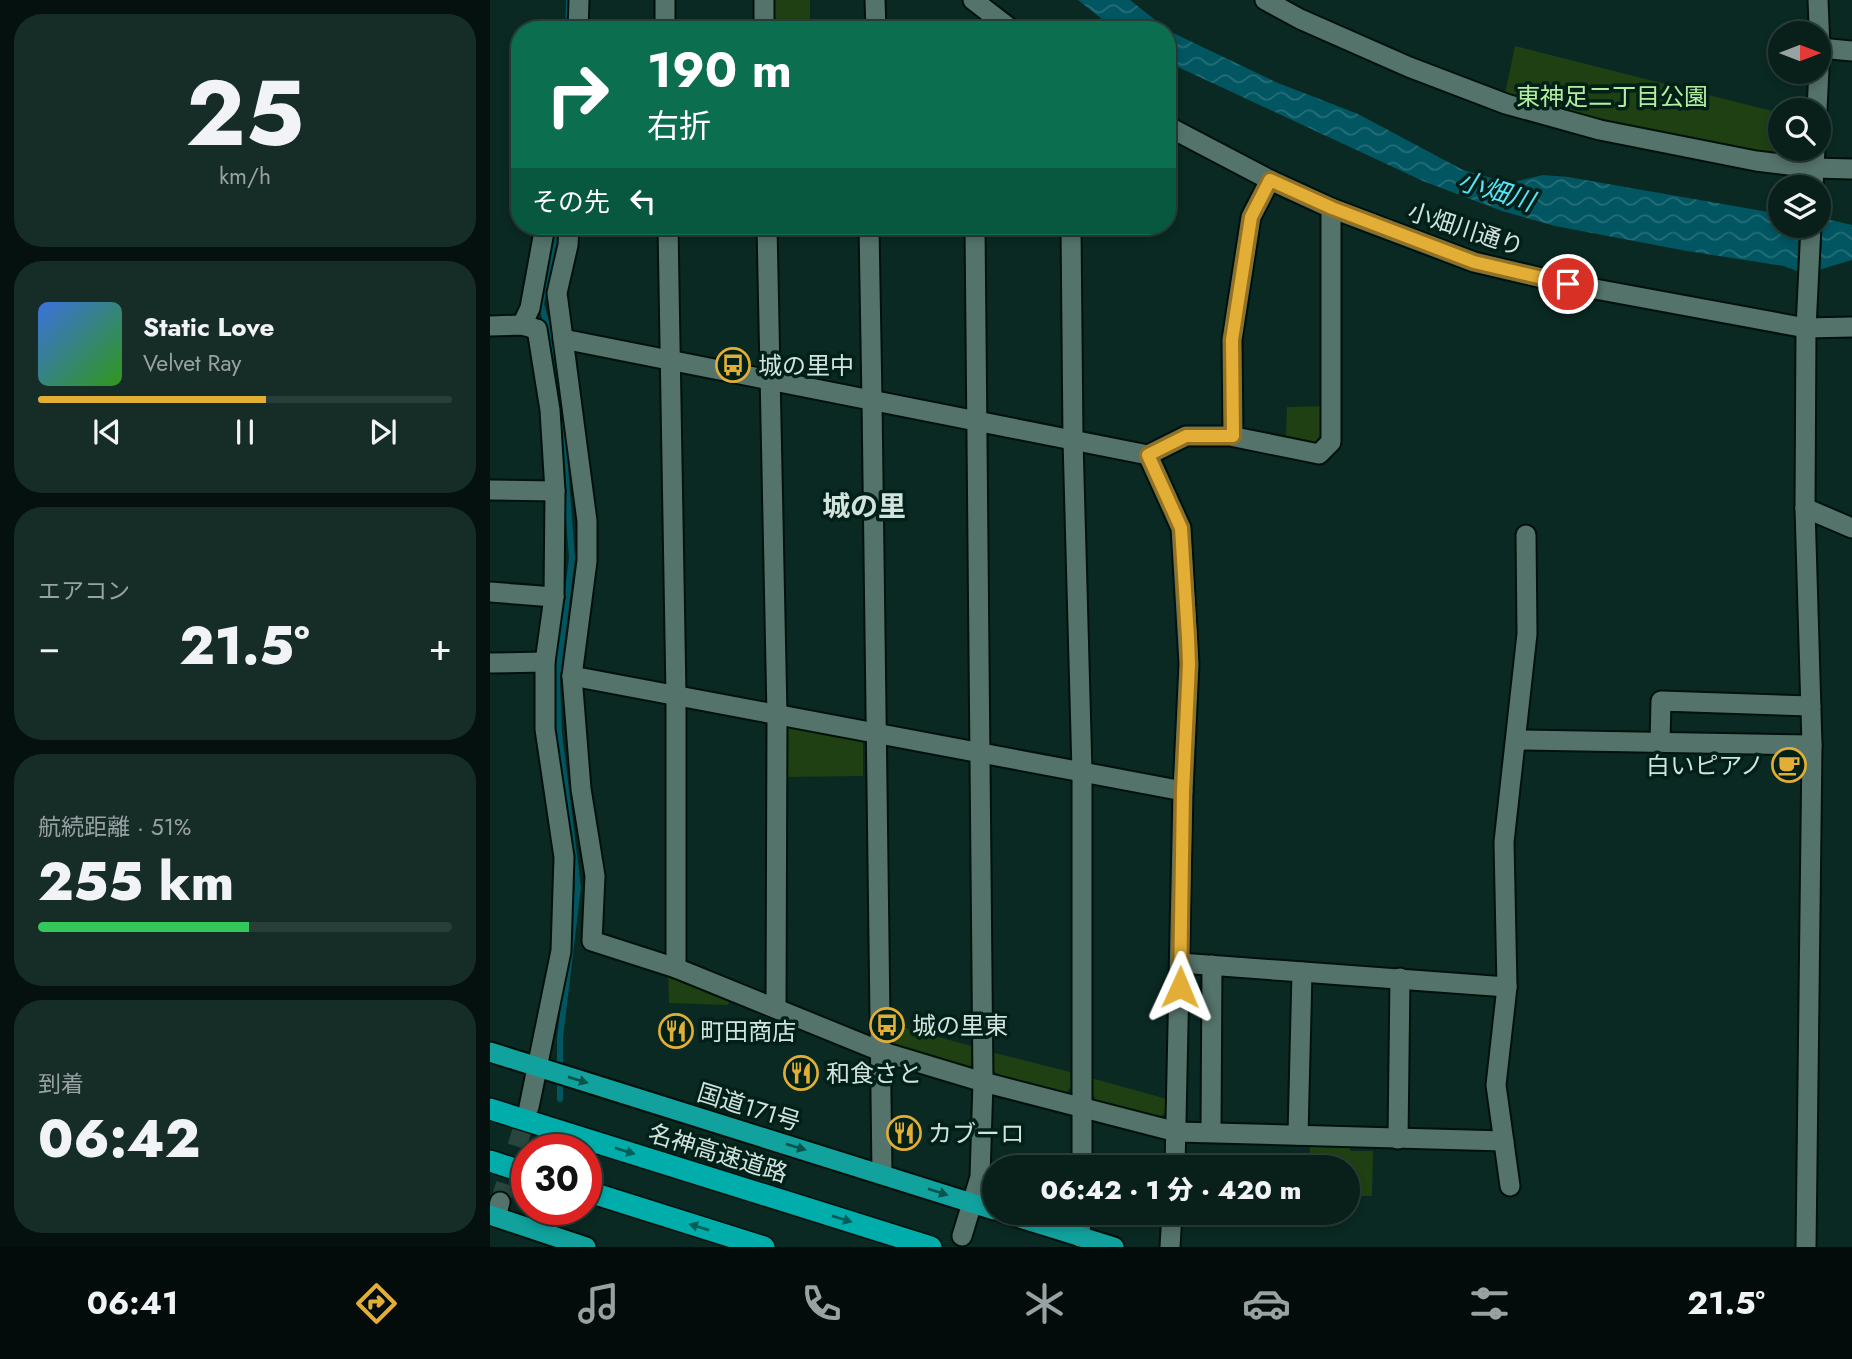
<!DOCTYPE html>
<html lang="ja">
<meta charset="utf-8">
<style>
:root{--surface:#081f1a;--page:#162c27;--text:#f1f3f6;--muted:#98a2a2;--line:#293d39;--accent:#e3ae35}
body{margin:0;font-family:Jost,"Noto Sans JP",sans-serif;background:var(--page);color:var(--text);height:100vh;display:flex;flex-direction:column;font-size:26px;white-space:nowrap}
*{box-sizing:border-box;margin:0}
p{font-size:23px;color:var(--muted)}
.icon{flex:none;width:38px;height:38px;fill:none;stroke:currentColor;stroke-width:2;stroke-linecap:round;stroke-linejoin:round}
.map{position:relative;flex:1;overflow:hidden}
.side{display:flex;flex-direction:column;gap:14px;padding:14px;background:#04110e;width:490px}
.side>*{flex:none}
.top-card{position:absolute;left:21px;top:21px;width:665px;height:214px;border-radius:28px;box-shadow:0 4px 10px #0003,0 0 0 2px var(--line);background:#0b6e4f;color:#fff;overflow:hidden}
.needle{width:46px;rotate:90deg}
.buttons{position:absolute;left:1278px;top:21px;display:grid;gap:14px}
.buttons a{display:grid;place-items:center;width:63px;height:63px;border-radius:50%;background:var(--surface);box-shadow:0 4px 10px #0003,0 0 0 2px var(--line);font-size:35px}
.speed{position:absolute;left:21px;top:1134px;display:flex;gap:14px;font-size:35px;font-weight:700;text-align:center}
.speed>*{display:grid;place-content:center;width:91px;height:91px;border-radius:50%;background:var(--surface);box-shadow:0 4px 10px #0003,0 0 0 2px var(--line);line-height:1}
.speed .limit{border:10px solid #d22;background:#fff;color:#111}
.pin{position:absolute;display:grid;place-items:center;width:60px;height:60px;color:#fff;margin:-30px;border:4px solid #fff;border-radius:50%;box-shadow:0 2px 7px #0007}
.me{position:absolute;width:77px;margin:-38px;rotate:1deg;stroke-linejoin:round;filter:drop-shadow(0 0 5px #0008)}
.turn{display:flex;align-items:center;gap:24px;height:147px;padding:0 21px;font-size:32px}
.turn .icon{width:91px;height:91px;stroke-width:2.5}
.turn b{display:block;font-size:49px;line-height:60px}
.then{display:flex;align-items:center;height:66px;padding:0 21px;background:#0003;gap:14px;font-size:26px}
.big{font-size:52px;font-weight:800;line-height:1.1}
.side .widget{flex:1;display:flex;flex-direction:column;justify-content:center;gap:10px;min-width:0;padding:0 24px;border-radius:28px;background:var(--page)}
.side .dial{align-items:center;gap:0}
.dial b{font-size:91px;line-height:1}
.song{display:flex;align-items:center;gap:21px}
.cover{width:84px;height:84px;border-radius:10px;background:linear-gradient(135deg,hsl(220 70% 55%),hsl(110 70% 35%))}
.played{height:7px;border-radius:4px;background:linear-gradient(90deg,var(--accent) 55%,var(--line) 55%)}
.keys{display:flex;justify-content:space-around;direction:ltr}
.heat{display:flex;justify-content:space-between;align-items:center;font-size:38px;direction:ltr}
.charge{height:10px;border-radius:5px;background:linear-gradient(90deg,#34c759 51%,var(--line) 0)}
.trip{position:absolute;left:492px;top:1155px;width:378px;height:70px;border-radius:35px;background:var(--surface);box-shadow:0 4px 10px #0003,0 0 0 2px var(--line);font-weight:800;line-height:70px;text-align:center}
.tabs{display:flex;height:112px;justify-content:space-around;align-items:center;background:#030c0a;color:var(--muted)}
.tabs .icon{width:49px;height:49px}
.tabs .active{color:var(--accent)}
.tabs b{font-size:32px;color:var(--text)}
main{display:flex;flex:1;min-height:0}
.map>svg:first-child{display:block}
</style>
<main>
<section class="side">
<div class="widget dial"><b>25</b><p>km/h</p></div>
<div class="widget">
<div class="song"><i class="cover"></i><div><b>Static Love</b><p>Velvet Ray</p></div></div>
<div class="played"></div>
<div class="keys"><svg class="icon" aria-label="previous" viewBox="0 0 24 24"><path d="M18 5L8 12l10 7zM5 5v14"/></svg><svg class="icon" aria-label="pause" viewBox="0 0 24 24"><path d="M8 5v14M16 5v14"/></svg><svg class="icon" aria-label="next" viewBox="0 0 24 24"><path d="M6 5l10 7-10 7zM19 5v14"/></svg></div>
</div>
<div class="widget"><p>エアコン</p>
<div class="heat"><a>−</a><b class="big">21.5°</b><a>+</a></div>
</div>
<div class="widget"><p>航続距離 · 51%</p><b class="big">255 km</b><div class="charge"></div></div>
<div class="widget"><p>到着</p><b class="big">06:42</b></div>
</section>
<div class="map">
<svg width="1362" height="1247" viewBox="0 0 1362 1247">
<defs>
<pattern id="water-waves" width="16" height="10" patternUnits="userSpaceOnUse" patternTransform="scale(1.75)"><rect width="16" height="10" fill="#015662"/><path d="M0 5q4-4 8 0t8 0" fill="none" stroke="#256e78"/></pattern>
</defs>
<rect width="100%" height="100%" fill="#0a2922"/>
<g fill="#1f4013">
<rect x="279" y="0" width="41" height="30"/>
<path d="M1025,46L1290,113V149H1309V159L1119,122L1015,94Z"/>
<path d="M835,406V431L825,442L796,436L797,407Z"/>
<path d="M293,721L367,736L373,743V776L293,777Z"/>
<path d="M178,972L241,995L238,1005L179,1003Z"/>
<path d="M404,1025L485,1047V1060L479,1068L409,1050L404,1043Z"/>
<path d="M501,1052L580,1072L581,1087L575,1094L510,1077L501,1068Z"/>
<path d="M601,1078L677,1099V1111L669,1118L607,1101L601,1093Z"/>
<path d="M820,1141L860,1142V1151H883L882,1196H858V1167H820Z"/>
</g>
<path fill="url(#water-waves)" d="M588,0H640L679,31L788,83L868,114L973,170L1019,183L1053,175L1078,177L1290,214V226H1328V217L1362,225V260L1315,274L1294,266L1197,251L1065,226L1012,211L933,181L688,67L677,60V30H626Z"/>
<path fill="#0a2922" d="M1328,214H1333L1330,273L1315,277L1307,274L1309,226H1328Z"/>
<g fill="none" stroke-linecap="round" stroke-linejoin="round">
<g stroke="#015662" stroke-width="6">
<path d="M78,30L79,0"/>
<path d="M67,226L51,304L67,360L82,558L67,679L69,733L88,887L70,1038V1099"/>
</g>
<path stroke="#28453e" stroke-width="19" stroke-dasharray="19 10" stroke-linecap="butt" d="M10,1202L39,1107"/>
<g stroke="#00110b" stroke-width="23">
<g id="minor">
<path d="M175,0V30"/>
<path d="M274,0V30"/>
<path d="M385,0L386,30"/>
<path d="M483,0L522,30"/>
<path d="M775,0L810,19L919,67L1016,104L1110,130L1266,161L1324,168L1362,169"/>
<path d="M88,30L89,0"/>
<path d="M1330,48L1362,51"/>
<path d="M1327,110L1330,48L1328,0"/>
<path d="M677,126L780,180L841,208L984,262L1078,284L1316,328L1362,327"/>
<path d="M1323,187L1325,149"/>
<path d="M79,226L78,245L67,293L97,521V561L82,676L91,789L105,876L102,941L186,968L390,1051L493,1082L687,1132L1014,1141"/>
<path d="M178,226L186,696V968"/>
<path d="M277,226L287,715L286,1008"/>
<path d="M379,226L382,401"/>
<path d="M581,226L583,440L592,772V1167"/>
<path d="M32,325L40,308L55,226"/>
<path d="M0,326L32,325L43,328"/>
<path d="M1316,328L1321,226"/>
<path d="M743,436L742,340L761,217L780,180"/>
<path d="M0,490L65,491"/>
<path d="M1315,508L1362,528"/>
<path d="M0,592L64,597"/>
<path d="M0,663L55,662"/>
<path d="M82,676L693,791"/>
<path d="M1027,740L1322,745"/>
<path d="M1170,742L1171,701L1321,706"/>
<path d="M690,963L1017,987"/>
<path d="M39,1107L71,951L74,857L55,729V662L64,597L65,491L60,410L47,329"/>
<path d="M721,1132L722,965"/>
<path d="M808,1135L812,972"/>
<path d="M908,1139L910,978"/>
<path d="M685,1167L693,791L699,664L691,528L658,455L696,436H740L829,454L841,442V208"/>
<path d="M1020,1186L1006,1085L1017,987L1014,842L1037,634L1036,535"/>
<path d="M6,1217L10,1202"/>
<path d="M472,1236L490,1177L493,1082L485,226"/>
<path d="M590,1237L591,1213"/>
<path d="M680,1247L682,1213"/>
</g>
</g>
<g stroke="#00110b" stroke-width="23">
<g id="tertiary">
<path d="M1316,328L1315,508L1322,745L1316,1247"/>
<path d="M73,339L658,455"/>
<path d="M382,401L392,1173"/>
</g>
</g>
<g stroke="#00110b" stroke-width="23">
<g id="trunk">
<path d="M0,1052L504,1210"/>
<path d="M514,1213L624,1247"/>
<path d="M0,1215L96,1247"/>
</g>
</g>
<g stroke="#00110b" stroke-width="24">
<g id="motorway">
<path d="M0,1109L441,1247"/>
<path d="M0,1161L37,1173"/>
<path d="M96,1191L274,1247"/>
</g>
</g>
<use href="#minor" stroke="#54736a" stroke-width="19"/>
<use href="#tertiary" stroke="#54736a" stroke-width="19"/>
<use href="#trunk" stroke="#11a29d" stroke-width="19"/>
<use href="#motorway" stroke="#00adaa" stroke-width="21"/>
</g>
<defs><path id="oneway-solid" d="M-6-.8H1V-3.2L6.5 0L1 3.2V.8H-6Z" transform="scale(1.75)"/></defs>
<g fill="#07544d">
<use href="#oneway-solid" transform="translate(88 1080) rotate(17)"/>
<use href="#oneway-solid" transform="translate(306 1147) rotate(17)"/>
<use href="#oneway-solid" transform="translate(448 1192) rotate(18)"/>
</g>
<g fill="#015f5a">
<use href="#oneway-solid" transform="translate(135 1151) rotate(17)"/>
<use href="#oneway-solid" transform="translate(352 1219) rotate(17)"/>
<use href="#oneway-solid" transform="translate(209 1227) rotate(-163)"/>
</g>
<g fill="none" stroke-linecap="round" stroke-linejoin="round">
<g stroke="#947122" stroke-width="18">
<path id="route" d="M690,987L693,791L699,664L698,637L691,528L658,455L696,436H743L742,340L761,217L780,180L842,208L984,262L1078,284"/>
</g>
<use href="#route" stroke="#e3ae35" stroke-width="12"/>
</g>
<defs>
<g id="bus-ring" transform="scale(1.75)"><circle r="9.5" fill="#012018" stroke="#e3ae35" stroke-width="1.5"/><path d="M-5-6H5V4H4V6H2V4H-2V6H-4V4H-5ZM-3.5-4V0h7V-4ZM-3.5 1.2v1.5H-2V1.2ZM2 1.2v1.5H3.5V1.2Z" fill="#e3ae35"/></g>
<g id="cafe-ring" transform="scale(1.75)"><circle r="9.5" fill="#012018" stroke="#e3ae35" stroke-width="1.5"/><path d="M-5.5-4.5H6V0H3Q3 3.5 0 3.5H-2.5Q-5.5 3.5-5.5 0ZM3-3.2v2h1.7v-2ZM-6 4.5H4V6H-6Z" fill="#e3ae35"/></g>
<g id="restaurant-ring" transform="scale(1.75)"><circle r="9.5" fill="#012018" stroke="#e3ae35" stroke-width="1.5"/><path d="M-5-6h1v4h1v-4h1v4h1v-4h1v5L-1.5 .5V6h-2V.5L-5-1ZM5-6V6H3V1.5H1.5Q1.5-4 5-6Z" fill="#e3ae35"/></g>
</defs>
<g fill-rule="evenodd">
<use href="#bus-ring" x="243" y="365"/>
<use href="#cafe-ring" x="1299" y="765"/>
<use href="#bus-ring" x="397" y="1025"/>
<use href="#restaurant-ring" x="186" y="1031"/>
<use href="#restaurant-ring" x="311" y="1073"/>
<use href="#restaurant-ring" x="414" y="1133"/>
</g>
<g text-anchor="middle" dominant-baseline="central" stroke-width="7" stroke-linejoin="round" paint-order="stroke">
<g font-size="24" fill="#b3eea0" stroke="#012018">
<text x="1122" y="96">東神足二丁目公園</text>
</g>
<g font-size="24" fill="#d2e3de" stroke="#012018">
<text transform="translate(976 229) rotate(18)">小畑川通り</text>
<text transform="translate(259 1107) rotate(17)">国道171号</text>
<text transform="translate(228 1153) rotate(17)">名神高速道路</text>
</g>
<g font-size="24" fill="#d2e3de" stroke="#012018" text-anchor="start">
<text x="268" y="365">城の里中</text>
<text x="1274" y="765" text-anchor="end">白いピアノ</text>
<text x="422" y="1025">城の里東</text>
<text x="210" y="1031">町田商店</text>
<text x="336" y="1073">和食さと</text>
<text x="438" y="1133">カブーロ</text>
</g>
<g font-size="26" font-style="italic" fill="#59e1f8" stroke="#012018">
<text transform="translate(1006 191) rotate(17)">小畑川</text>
</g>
<g font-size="28" font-weight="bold" fill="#d2e3de" stroke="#012018">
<text x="374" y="506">城の里</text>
</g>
</g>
</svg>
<div class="buttons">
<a><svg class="needle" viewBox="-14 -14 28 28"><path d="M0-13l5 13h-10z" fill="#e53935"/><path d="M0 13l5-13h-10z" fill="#98a2a2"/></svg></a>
<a><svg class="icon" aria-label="search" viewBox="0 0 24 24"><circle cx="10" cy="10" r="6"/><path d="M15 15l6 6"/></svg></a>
<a><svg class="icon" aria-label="layers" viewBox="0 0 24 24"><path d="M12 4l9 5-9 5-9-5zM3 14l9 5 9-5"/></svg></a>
</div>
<div class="speed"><div class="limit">30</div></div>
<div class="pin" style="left:1078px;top:284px;background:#d93025"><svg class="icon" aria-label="arrive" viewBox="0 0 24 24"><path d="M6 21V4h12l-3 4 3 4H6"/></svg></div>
<svg class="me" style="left:690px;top:987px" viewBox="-20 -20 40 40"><path d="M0-17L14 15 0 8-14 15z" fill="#e3ae35" stroke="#fff" stroke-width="4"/></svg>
<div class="trip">06:42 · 1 分 · 420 m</div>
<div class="top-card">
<div class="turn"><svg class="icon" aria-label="right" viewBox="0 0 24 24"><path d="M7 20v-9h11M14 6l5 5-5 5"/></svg><div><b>190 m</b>右折</div></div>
<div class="then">その先<svg class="icon" aria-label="left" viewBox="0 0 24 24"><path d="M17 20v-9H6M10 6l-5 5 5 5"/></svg></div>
</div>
</div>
</main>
<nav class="tabs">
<b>06:41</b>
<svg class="icon active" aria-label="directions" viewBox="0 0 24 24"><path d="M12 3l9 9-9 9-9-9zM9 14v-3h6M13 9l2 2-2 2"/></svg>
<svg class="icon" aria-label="music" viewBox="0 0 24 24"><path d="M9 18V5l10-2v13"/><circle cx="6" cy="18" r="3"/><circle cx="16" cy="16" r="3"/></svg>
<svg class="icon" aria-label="phone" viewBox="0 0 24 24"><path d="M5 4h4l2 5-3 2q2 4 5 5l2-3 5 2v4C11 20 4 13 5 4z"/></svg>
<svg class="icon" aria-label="climate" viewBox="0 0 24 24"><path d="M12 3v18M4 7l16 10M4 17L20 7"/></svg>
<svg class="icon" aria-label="car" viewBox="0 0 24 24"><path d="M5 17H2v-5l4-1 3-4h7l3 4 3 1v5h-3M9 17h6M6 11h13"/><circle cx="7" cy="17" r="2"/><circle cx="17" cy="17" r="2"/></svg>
<svg class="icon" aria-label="filters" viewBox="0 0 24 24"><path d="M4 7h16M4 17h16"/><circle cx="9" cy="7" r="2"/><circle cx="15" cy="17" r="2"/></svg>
<b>21.5°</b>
</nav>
